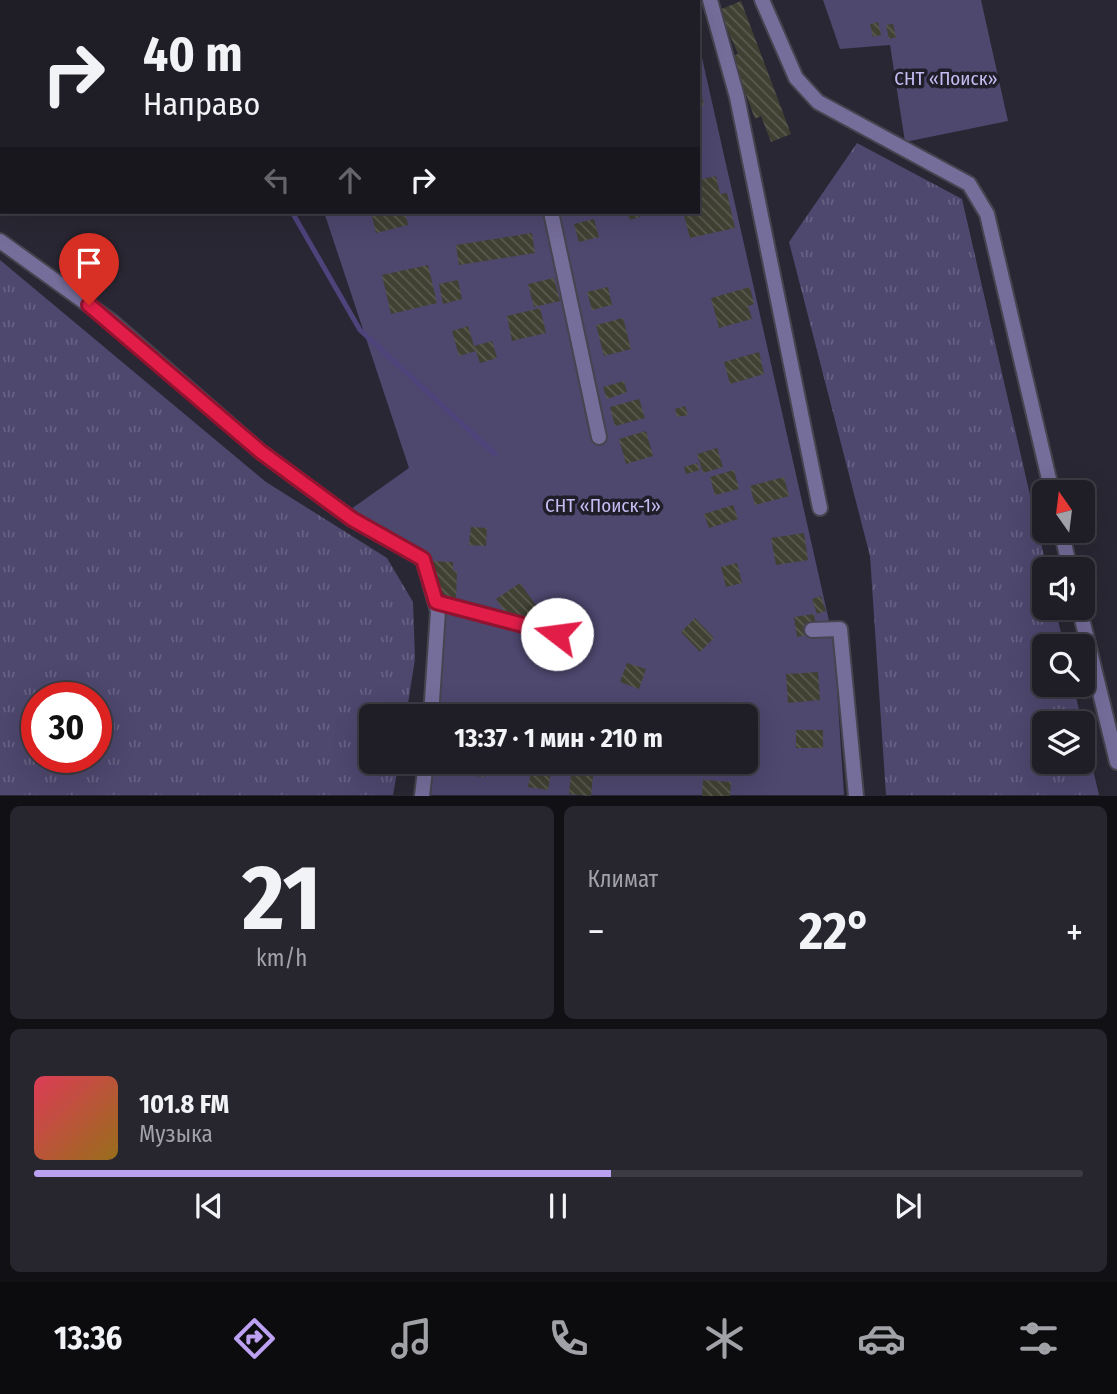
<!DOCTYPE html>
<html lang="ru">
<meta charset="utf-8">
<style>
:root{--surface:#1f1d26;--page:#27262e;--text:#f1f3f6;--muted:#a1a2a7;--line:#3c3b43;--accent:#bca0f2}
body{margin:0;font-family:"Fira Sans Condensed",sans-serif;background:var(--page);color:var(--text);height:100vh;display:flex;flex-direction:column;font-size:26px;white-space:nowrap}
*{box-sizing:border-box;margin:0}
p{font-size:23px;color:var(--muted)}
.icon{flex:none;width:38px;height:38px;fill:none;stroke:currentColor;stroke-width:2;stroke-linecap:round;stroke-linejoin:round}
.map{position:relative;height:796px;overflow:hidden}
.panel{display:flex;flex-direction:column;gap:10px;padding:10px;background:#111015;flex:1}
.panel>*{flex:none}
.hud{position:absolute;left:0px;top:0px;width:700px;height:214px;box-shadow:0 7px 28px #0002,0 0 0 2px var(--line);background:#1f1d26;color:var(--text);overflow:hidden}
.needle{width:46px;rotate:346deg}
.controls{position:absolute;left:1032px;top:480px;display:grid;gap:14px}
.controls a{display:grid;place-items:center;width:63px;height:63px;border-radius:10px;background:var(--surface);box-shadow:0 7px 28px #0002,0 0 0 2px var(--line);font-size:35px}
.speed{position:absolute;left:21px;top:682px;display:flex;gap:14px;font-size:35px;font-weight:700;text-align:center}
.speed>*{display:grid;place-content:center;width:91px;height:91px;border-radius:50%;background:var(--surface);box-shadow:0 7px 28px #0002,0 0 0 2px var(--line);line-height:1}
.speed .limit{border:10px solid #d22;background:#fff;color:#111}
.pin{position:absolute;display:grid;place-items:center;width:60px;height:60px;color:#fff;margin:-72px -30px;border-radius:50% 50% 50% 0;rotate:-45deg;box-shadow:0 0 7px #0007}
.pin .icon{rotate:45deg}
.me{position:absolute;width:77px;margin:-38px;rotate:285deg;stroke-linejoin:round;filter:drop-shadow(0 0 5px #0008)}
.turn{display:flex;align-items:center;gap:24px;height:147px;padding:0 28px;font-size:32px}
.turn .icon{width:91px;height:91px;stroke-width:2.5}
.turn b{display:block;font-size:49px;line-height:60px}
.lanes{display:flex;align-items:center;height:66px;padding:0 28px;background:#0003;justify-content:center;gap:35px;direction:ltr}
.lanes .off{opacity:.35}
.big{font-size:52px;font-weight:700;line-height:1.1}
.panel .tile{flex:1;display:flex;flex-direction:column;justify-content:center;gap:10px;min-width:0;padding:0 24px;border-radius:10px;background:var(--page)}
.panel .dial{align-items:center;gap:0}
.dial b{font-size:91px;line-height:1}
.song{display:flex;align-items:center;gap:21px}
.cover{width:84px;height:84px;border-radius:10px;background:linear-gradient(135deg,hsl(350 70% 55%),hsl(40 70% 35%))}
.played{height:7px;border-radius:4px;background:linear-gradient(90deg,var(--accent) 55%,var(--line) 55%)}
.keys{display:flex;justify-content:space-around;direction:ltr}
.heat{display:flex;justify-content:space-between;align-items:center;font-size:38px;direction:ltr}
.panel .tiles{flex:1;display:grid;gap:10px;grid-template-columns:1fr 1fr}
.tile:last-child{grid-column:span 2}
.trip{position:absolute;left:359px;top:704px;width:399px;height:70px;border-radius:10px;background:var(--surface);box-shadow:0 7px 28px #0002,0 0 0 2px var(--line);font-weight:700;line-height:70px;text-align:center}
.menu{display:flex;height:112px;justify-content:space-around;align-items:center;background:#0c0c0f;color:var(--muted)}
.menu .icon{width:49px;height:49px}
.menu .current{color:var(--accent)}
.menu b{font-size:32px;color:var(--text)}
.map>svg:first-child{display:block}
</style>
<div class="map">
<svg width="1117" height="796" viewBox="0 0 1117 796">
<defs>
<pattern id="industrial-grid" width="8" height="8" patternUnits="userSpaceOnUse" patternTransform="scale(1.75)"><rect width="8" height="8" fill="#333142"/><path d="M0 4h8M4 0v8" fill="none" stroke="#504e5d"/></pattern>
<pattern id="grass-tufts" width="24" height="20" patternUnits="userSpaceOnUse" patternTransform="scale(1.75)"><rect width="24" height="20" fill="#4e476e"/><path d="M3 7l-1-3M5 7V3M7 7l1-3M15 17l-1-3M17 17v-4M19 17l1-3" fill="none" stroke="#676183"/></pattern>
<pattern id="building-back-hatch" width="6" height="6" patternUnits="userSpaceOnUse" patternTransform="scale(1.75)"><rect width="6" height="6" fill="#404033"/><path d="M-1 5l2 2M0 0l6 6M5-1l2 2" fill="none" stroke="#5b5b50"/></pattern>
</defs>
<rect width="100%" height="100%" fill="#292733"/>
<path fill="url(#industrial-grid)" d="M0,0H141L142,2H2V101Z"/>
<g fill="url(#grass-tufts)" fill-rule="evenodd">
<path d="M857,143L962,199L1047,569L1045,607H1055L1064,646H1045V684H1073L1082,723H1045V761H1083V728L1099,795H886L870,556L789,242Z"/>
<path d="M0,260L266,482L387,558L413,602L415,659L406,716H371V761H399L393,795H0ZM37,698H96V758H37Z"/>
</g>
<g fill="#4e476e">
<path d="M255,0H691L690,2Z"/>
<path d="M823,0H981L1008,121L905,142L890,45L840,49Z"/>
<path d="M698,40L834,643L844,795H429L431,761H746V716H433L434,615L419,566L344,514L409,468L324,212H698Z"/>
</g>
<g fill="none" stroke-linecap="round" stroke-linejoin="round">
<g stroke="#4f437c" stroke-width="5">
<path d="M219,0V2"/>
<path d="M292,212L360,330L495,454"/>
</g>
</g>
<g fill="url(#building-back-hatch)">
<path d="M741,1L791,134L771,142L761,116L755,119L732,56L738,54L719,10Z"/>
<path d="M878,22L881,35L873,37L870,24Z"/>
<path d="M893,24L896,37L889,39L886,25Z"/>
<path d="M701,91L704,105L698,106V92Z"/>
<path d="M716,176L720,194L727,193L735,228L690,238L683,212H698V180Z"/>
<path d="M371,212H405L408,225L376,233Z"/>
<path d="M627,212H654L630,220Z"/>
<path d="M594,219L599,237L579,242L574,224Z"/>
<path d="M532,233L535,253L459,265L456,245Z"/>
<path d="M428,265L437,303L391,314L382,275Z"/>
<path d="M554,278L560,301L534,307L528,284Z"/>
<path d="M458,280L462,299L443,304L439,284Z"/>
<path d="M608,287L612,305L592,310L587,292Z"/>
<path d="M750,287L754,304L748,306L752,319L719,328L711,298Z"/>
<path d="M540,308L546,333L512,341L507,316Z"/>
<path d="M623,318L631,349L604,356L596,325Z"/>
<path d="M468,326L474,346L492,341L497,358L480,363L476,351L459,356L452,331Z"/>
<path d="M759,352L764,374L730,384L724,362Z"/>
<path d="M624,381L627,392L607,399L603,387Z"/>
<path d="M639,399L645,418L615,426L610,407Z"/>
<path d="M685,406L688,415L677,417L675,409Z"/>
<path d="M646,431L653,456L626,464L619,439Z"/>
<path d="M717,448L723,467L703,473L697,454Z"/>
<path d="M697,463L700,470L686,474L684,467Z"/>
<path d="M734,470L739,489L715,495L710,477Z"/>
<path d="M784,477L789,496L755,505L750,486Z"/>
<path d="M733,505L738,519L709,528L704,514Z"/>
<path d="M471,527L487,528L486,546L469,545Z"/>
<path d="M804,533L808,560L776,565L771,538Z"/>
<path d="M431,561L453,562V571H457L456,599L429,598Z"/>
<path d="M737,563L742,583L726,587L721,567Z"/>
<path d="M520,583L538,608L514,625L496,599Z"/>
<path d="M821,596L826,611L817,614L812,599Z"/>
<path d="M814,614L817,633L797,637L794,617Z"/>
<path d="M695,618L714,638L700,652L681,632Z"/>
<path d="M570,623L582,631L573,646L561,638Z"/>
<path d="M627,663L646,669L639,689L620,682Z"/>
<path d="M818,672L820,700L788,703L786,674Z"/>
<path d="M587,703L612,709L611,716H584Z"/>
<path d="M514,705L530,708L528,716L513,713Z"/>
<rect x="796" y="730" width="27" height="18"/>
<path d="M454,761H486L485,777L453,774Z"/>
<path d="M533,762L552,765L548,790L528,787Z"/>
<path d="M572,764L594,766L591,796L569,794Z"/>
<path d="M703,780L731,782L730,796H702Z"/>
</g>
<g fill="none" stroke-linecap="round" stroke-linejoin="round">
<g stroke="#46444f" stroke-width="18">
<g id="minor">
<path d="M710,0L737,97L820,508"/>
<path d="M762,0L796,78L818,102L969,184L987,214L1052,492"/>
<path d="M508,2L509,0"/>
<path d="M551,212L599,437"/>
<path d="M0,241L111,321L261,452L352,519L423,559L438,611L431,716"/>
<path d="M1061,530L1070,569"/>
<path d="M436,602L557,633"/>
<path d="M1079,607L1117,762"/>
<path d="M812,630L840,629L856,796"/>
<path d="M422,796L426,761"/>
</g>
</g>
<use href="#minor" stroke="#756d9a" stroke-width="14"/>
</g>
<g fill="none" stroke-linecap="round" stroke-linejoin="round">
<g stroke="#92132f" stroke-width="18">
<path id="route" d="M89,305L261,452L352,519L423,559L436,602L557,634"/>
</g>
<use href="#route" stroke="#e11d48" stroke-width="12"/>
</g>
<g text-anchor="middle" dominant-baseline="central" stroke-width="7" stroke-linejoin="round" paint-order="stroke">
<g font-size="19" fill="#c5bdf2" stroke="#1f1e29">
<text x="946" y="78">СНТ «Поиск»</text>
<text x="603" y="505">СНТ «Поиск-1»</text>
</g>
</g>
</svg>
<div class="controls">
<a><svg class="needle" viewBox="-14 -14 28 28"><path d="M0-13l5 13h-10z" fill="#e53935"/><path d="M0 13l5-13h-10z" fill="#a1a2a7"/></svg></a>
<a><svg class="icon" aria-label="sound" viewBox="0 0 24 24"><path d="M4 9h4l5-4v14l-5-4H4zM17 9q2 3 0 6"/></svg></a>
<a><svg class="icon" aria-label="search" viewBox="0 0 24 24"><circle cx="10" cy="10" r="6"/><path d="M15 15l6 6"/></svg></a>
<a><svg class="icon" aria-label="layers" viewBox="0 0 24 24"><path d="M12 4l9 5-9 5-9-5zM3 14l9 5 9-5"/></svg></a>
</div>
<div class="speed"><div class="limit">30</div></div>
<div class="pin" style="left:89px;top:305px;background:#d93025"><svg class="icon" aria-label="arrive" viewBox="0 0 24 24"><path d="M6 21V4h12l-3 4 3 4H6"/></svg></div>
<svg class="me" style="left:557px;top:634px" viewBox="-20 -20 40 40"><circle r="19" fill="#fff"/><path d="M0-13L10 11 0 6-10 11z" fill="#e11d48"/></svg>
<div class="trip">13:37 · 1 мин · 210 m</div>
<div class="hud">
<div class="turn"><svg class="icon" aria-label="right" viewBox="0 0 24 24"><path d="M7 20v-9h11M14 6l5 5-5 5"/></svg><div><b>40 m</b>Направо</div></div>
<div class="lanes"><svg class="icon off" aria-label="left" viewBox="0 0 24 24"><path d="M17 20v-9H6M10 6l-5 5 5 5"/></svg><svg class="icon off" aria-label="ahead" viewBox="0 0 24 24"><path d="M12 20V5M6 11l6-6 6 6"/></svg><svg class="icon" aria-label="right" viewBox="0 0 24 24"><path d="M7 20v-9h11M14 6l5 5-5 5"/></svg></div>
</div>
</div>
<section class="panel">
<div class="tiles">
<div class="tile dial"><b>21</b><p>km/h</p></div>
<div class="tile"><p>Климат</p>
<div class="heat"><a>−</a><b class="big">22°</b><a>+</a></div>
</div>
<div class="tile">
<div class="song"><i class="cover"></i><div><b>101.8 FM</b><p>Музыка</p></div></div>
<div class="played"></div>
<div class="keys"><svg class="icon" aria-label="previous" viewBox="0 0 24 24"><path d="M18 5L8 12l10 7zM5 5v14"/></svg><svg class="icon" aria-label="pause" viewBox="0 0 24 24"><path d="M8 5v14M16 5v14"/></svg><svg class="icon" aria-label="next" viewBox="0 0 24 24"><path d="M6 5l10 7-10 7zM19 5v14"/></svg></div>
</div>
</div>
</section>
<nav class="menu">
<b>13:36</b>
<svg class="icon current" aria-label="directions" viewBox="0 0 24 24"><path d="M12 3l9 9-9 9-9-9zM9 14v-3h6M13 9l2 2-2 2"/></svg>
<svg class="icon" aria-label="music" viewBox="0 0 24 24"><path d="M9 18V5l10-2v13"/><circle cx="6" cy="18" r="3"/><circle cx="16" cy="16" r="3"/></svg>
<svg class="icon" aria-label="phone" viewBox="0 0 24 24"><path d="M5 4h4l2 5-3 2q2 4 5 5l2-3 5 2v4C11 20 4 13 5 4z"/></svg>
<svg class="icon" aria-label="climate" viewBox="0 0 24 24"><path d="M12 3v18M4 7l16 10M4 17L20 7"/></svg>
<svg class="icon" aria-label="car" viewBox="0 0 24 24"><path d="M5 17H2v-5l4-1 3-4h7l3 4 3 1v5h-3M9 17h6M6 11h13"/><circle cx="7" cy="17" r="2"/><circle cx="17" cy="17" r="2"/></svg>
<svg class="icon" aria-label="filters" viewBox="0 0 24 24"><path d="M4 7h16M4 17h16"/><circle cx="9" cy="7" r="2"/><circle cx="15" cy="17" r="2"/></svg>
</nav>
